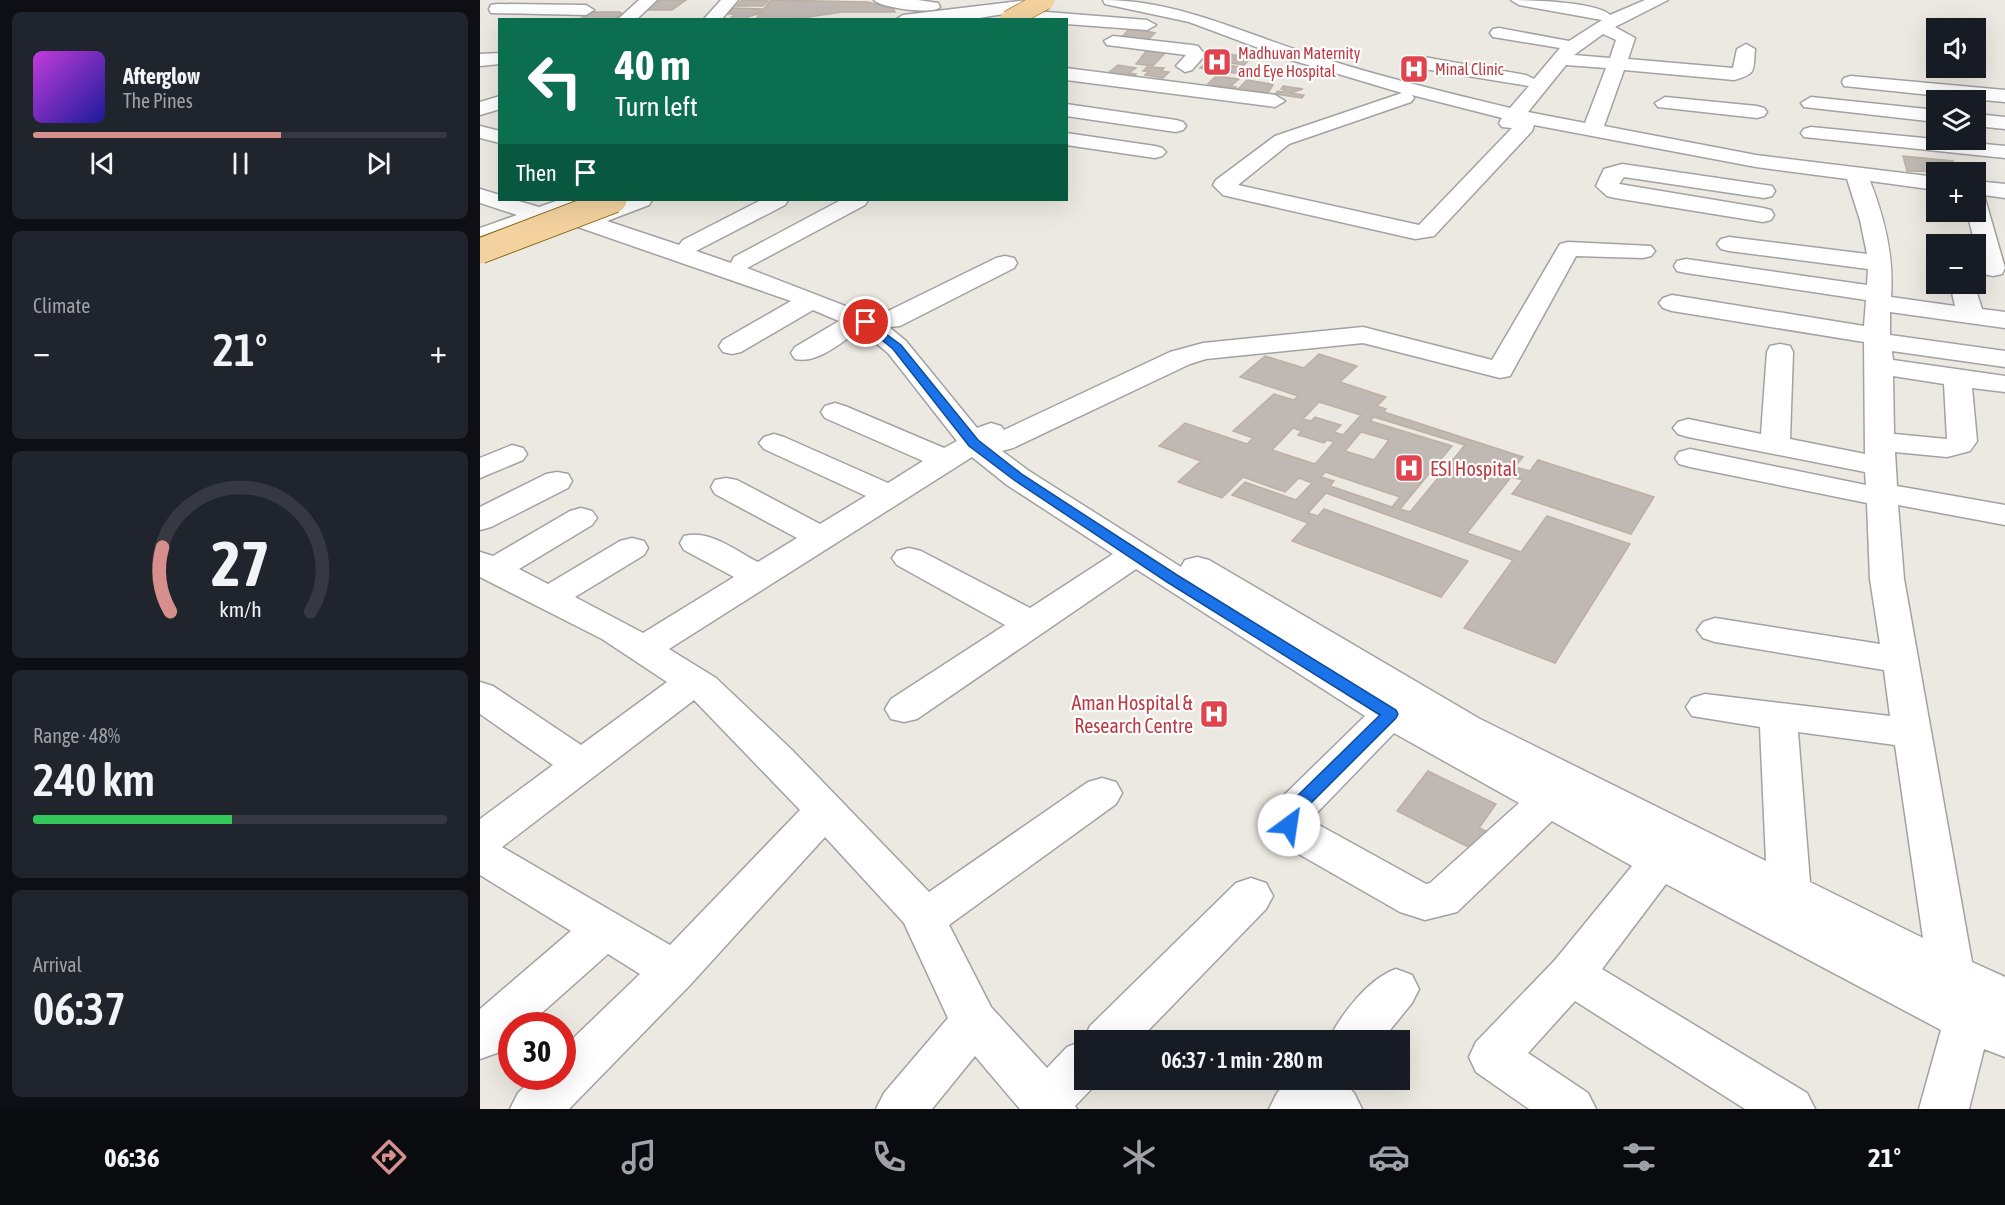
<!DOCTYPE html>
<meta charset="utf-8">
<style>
:root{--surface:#171b24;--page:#20242c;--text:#f1f3f6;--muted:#9ea1a6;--line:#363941;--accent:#d78f8e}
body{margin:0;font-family:"Asap Condensed",sans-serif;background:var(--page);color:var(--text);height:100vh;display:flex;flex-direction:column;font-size:22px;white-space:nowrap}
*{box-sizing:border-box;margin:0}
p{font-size:20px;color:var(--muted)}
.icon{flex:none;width:33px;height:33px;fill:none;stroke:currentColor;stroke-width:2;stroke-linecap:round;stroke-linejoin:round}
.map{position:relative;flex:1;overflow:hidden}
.panel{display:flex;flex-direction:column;gap:12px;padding:12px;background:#0d0f14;width:480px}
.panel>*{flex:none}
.banner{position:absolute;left:18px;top:18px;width:570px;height:183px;border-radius:0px;box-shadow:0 6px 24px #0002;background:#0b6e4f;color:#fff;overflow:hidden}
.controls{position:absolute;left:1446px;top:18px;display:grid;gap:12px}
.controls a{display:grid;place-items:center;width:60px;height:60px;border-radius:0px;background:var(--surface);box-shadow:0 6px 24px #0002;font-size:30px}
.speed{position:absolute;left:18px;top:1012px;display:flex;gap:12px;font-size:30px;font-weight:700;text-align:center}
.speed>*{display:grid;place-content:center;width:78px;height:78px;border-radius:50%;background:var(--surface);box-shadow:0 6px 24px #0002;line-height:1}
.speed .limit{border:9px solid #d22;background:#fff;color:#111}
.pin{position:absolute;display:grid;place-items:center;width:51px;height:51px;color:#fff;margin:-26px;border:3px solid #fff;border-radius:50%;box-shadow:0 2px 6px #0007}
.me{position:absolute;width:66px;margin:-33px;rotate:31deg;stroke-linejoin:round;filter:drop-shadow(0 0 4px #0008)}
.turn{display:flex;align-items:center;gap:21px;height:126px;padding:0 18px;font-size:27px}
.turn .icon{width:78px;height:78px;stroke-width:2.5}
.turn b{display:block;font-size:42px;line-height:51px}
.then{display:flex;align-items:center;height:57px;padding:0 18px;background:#0003;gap:12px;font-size:22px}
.big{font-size:45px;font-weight:600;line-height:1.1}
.panel .tile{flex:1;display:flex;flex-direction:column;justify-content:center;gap:9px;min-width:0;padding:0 21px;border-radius:9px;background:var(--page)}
.panel .dial{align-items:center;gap:0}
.dial svg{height:156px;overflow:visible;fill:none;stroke:var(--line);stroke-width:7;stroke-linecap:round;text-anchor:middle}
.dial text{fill:var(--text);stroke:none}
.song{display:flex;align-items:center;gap:18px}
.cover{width:72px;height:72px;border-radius:9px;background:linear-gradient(135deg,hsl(290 70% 55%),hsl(240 70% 35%))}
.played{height:6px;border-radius:3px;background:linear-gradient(90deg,var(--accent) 60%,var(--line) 60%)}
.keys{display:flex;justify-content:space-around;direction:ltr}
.heat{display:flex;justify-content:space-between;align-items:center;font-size:33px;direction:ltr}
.charge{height:9px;border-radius:4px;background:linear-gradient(90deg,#34c759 48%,var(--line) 0)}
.trip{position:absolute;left:594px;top:1030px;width:336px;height:60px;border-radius:0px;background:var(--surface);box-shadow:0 6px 24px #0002;font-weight:600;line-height:60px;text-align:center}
.tab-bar{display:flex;height:96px;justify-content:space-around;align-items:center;background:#090b0e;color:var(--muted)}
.tab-bar .icon{width:42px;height:42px}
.tab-bar .active{color:var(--accent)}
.tab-bar b{font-size:27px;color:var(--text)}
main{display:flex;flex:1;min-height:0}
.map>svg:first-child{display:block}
</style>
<main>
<section class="panel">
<div class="tile">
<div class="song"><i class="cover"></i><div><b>Afterglow</b><p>The Pines</p></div></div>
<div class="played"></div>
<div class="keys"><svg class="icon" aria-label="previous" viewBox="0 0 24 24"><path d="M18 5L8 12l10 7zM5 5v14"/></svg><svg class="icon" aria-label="pause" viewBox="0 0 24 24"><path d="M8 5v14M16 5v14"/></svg><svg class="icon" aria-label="next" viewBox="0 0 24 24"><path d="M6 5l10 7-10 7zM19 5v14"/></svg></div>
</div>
<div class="tile"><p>Climate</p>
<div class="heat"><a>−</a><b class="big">21°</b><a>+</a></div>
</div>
<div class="tile dial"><svg viewBox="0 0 100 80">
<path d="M14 69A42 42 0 1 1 86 69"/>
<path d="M14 69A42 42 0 0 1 10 36" stroke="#d78f8e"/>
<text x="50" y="56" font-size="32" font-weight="700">27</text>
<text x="50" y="72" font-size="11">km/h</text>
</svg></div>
<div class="tile"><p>Range · 48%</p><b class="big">240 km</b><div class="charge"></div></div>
<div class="tile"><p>Arrival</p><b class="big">06:37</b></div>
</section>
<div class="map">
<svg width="1525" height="1109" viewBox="0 0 1525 1109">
<rect width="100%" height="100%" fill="#ece9e2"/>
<g fill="#c0b8b2" stroke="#bcb0a5" stroke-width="1.5" fill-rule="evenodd">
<path d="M177,0H206L192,10H166Z"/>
<path d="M291,0L387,2L413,8L415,12H362L309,20H275Z"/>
<path d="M261,1L268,0L288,1L283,6H256Z"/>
<path d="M253,8L282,9L278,14L267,17L272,20H244L249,19L255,14H248Z"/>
<path d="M109,12H140L142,14L134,20H99Z"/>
<path d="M649,29L662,30L675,33L668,40L642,37Z"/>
<path d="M667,50L686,52L673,66L656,64Z"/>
<path d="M737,53L772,57L764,65L750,63L747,65L767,68L761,74L720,68Z"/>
<path d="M931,64L951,68L943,74L922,70Z"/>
<path d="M638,65L656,68L649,73L656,74L653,77L628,73Z"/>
<path d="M667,67L684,68L681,71L689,72L683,78L665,75L669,71H663Z"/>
<path d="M736,76L759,79L751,86L756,87L754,89L728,84Z"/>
<path d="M767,80L791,84L793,85L788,93L758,89Z"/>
<path d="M803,86L823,89L810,93L824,95L822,98L795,94L798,91L803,92L805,90L801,89Z"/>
<path d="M1423,156L1473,161L1477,172L1427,171Z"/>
<path d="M839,354L877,366L860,382L906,397L897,406L906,409L904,412L1043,457L1035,467L1050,471L1058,460L1174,497L1151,534L1032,494L1043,480L1031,477L987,533L1041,552L1067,516L1150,544L1075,663L984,628L1033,560L846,493L828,513L838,516L844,509L988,561L961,597L812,541L828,523L752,495L765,482L816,500L832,483L819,478L805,492L763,477L742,498L698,482L721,461L679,446L705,423L767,444L773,438L753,431L794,394L814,400L818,396L760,377L785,356L824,368ZM839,402L881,415L863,435L854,432L861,425L835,417L831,421L823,419ZM894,417L985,445L930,512L920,509L972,446L890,421ZM813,428L822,431L818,435L844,443L847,440L854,442L835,464L792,450ZM881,432L909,440L894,460L865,451ZM845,472L920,497L912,507L850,486L854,481L841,477Z"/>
<path d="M948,771L1016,804L999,828L1011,833L998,852L917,811Z"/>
</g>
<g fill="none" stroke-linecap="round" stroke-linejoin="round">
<g stroke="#a2a2a2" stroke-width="3">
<g id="minor">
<path d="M159,0H177L156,20H137Z"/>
<path d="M241,0H258L241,20H223Z"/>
<path d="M394,0H438L458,3L460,7C454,15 401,8 394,0Z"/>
<path d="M548,0H561L563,4L555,9L486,20H415L423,15Z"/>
<path d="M623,0C693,0 754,29 820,51C889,74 960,91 1030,108L1049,86L938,68L929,62L938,56L1046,75L1054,79L1080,48L1013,37L1010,33L1013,29L1019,28L1089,41L1122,20L1039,5L1031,0C1050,0 1118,2 1130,15L1165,0H1188L1135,27L1155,38L1148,59L1253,68L1257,49L1266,44L1275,49C1273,71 1277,74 1254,80L1144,70L1124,126L1276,155L1456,177V190L1390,181C1405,219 1414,257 1411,297L1475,306L1470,284H1494L1502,309L1525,312V328L1410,312V335L1525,351V367L1412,351L1413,360L1525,376V392L1492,388L1497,441L1490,451L1467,457L1415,452L1417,486L1525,505V525L1418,505L1424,579L1492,962L1525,977V1057L1504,1049L1489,1109H1439L1461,1030L1186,884L1122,969L1327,1093L1335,1109H1265L1095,1001L1048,1053L1108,1093L1116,1109H1049L996,1072L989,1057L996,1042L1075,960L1152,866L1072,821L977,912L945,920L920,912L803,845L788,825L790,814L796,803L885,716L656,569L437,719L424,722L411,719L405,709L411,699L525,625L417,565L412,558L417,551L429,548L441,551L550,608L633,554L527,485L492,457L189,649L236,678L312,750L449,892L608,782L622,778L636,782L642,793L636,804L469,925L511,1007L567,1068L587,1047L603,1041L610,1026L756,883L771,878L786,883L793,896L786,909L658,1041H604V1080H620L595,1106L597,1109H540L495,1056L452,1109H396L404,1093L468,1018L424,923L345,837L210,985L89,1109H30L38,1093L54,1077H82V1049L160,974L128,954L47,1026H32V1040L17,1053L0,1059V1009L91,931L0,875V819L73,765L0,714V682L13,686L101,745L187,682L122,639L0,577V552L13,556L90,511L101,508L112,511L117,518L112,525L39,569L68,584L140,541L152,538L164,541L168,548L164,555L95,597L163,633L254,577L204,550L200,543L204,536C230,529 256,551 278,562L317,538L235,494L231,487L235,480L246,478L257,480L340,524L386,496L284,449L279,443L284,437L294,434L304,437L408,483L443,461L345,418L341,412L345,406L355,403L365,406L464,448L477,441L408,353L380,330C361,342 338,364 315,359L311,353L315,347L359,321L333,310L261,352L252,354L243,352L239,346L243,340L311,301L72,218L0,243V228L37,215L0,203V189L20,195V200H35L59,207L79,200H100L102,203L93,210L105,214L142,200H172L169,205L127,221L199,245L203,240L281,200H308L305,205L216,251L251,263L254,257L361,200H388L385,205L267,268L399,319L402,314L516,258L525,256L534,258L537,263L534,268L420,326L409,327L426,341L497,428L511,423L521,426L524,430L690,352L723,343L883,327L1012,360L1080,244L1088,242L1171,246L1175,251L1171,256L1163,258L1096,256L1030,376L1020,378L883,343L726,359L710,364L533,448L522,451L549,471L701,567L705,560L717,557L729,560L1000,719L1286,861L1280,727L1212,716L1206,707L1212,698L1225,694L1410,716L1404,670L1235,642L1223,638L1217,630L1223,622L1235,618L1400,644L1390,579L1387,503L1210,467L1199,464L1195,458L1199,452L1210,449L1386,485L1385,472L1208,437L1198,434L1193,428L1198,422L1208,419L1281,434L1287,352L1290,346L1300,344L1310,346L1313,352L1310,439L1385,454L1384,342L1192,311L1183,308L1179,303L1183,298L1192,295L1384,326L1386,300L1206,273L1197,271L1194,266L1197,261L1206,259L1387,285L1388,269L1249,251L1241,249L1237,244L1241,239L1249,237L1387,254L1380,220L1367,179L1276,167L1054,125L1052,131L954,236L935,239L751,197L743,195L733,185L736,180L795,136L922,93L808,59L709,22L625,4ZM1123,34L1136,40L1130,58L1094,55ZM1086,65L1126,68L1105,123L1048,112ZM932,95L1022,118L1019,123L1022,127L1032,128L939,225L758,185L809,144L931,102L934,98ZM1413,376L1464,384L1467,439L1414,434ZM214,700L320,810L190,945L22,847ZM1318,732L1415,745L1443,938L1330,882ZM914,733L1039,803L950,883L946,884L830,820Z"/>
<path d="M17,4L106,5L114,10L106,15L11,13L9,9L11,5Z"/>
<path d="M567,12L667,20L676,25L667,30L586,24V20H523L531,15Z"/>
<path d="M633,36L712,45L718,46L725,55L712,70L705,72L696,66L706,55L627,45L624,41Z"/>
<path d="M20,53V64L0,66V54Z"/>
<path d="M586,68L795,95L805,101L795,107L586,80Z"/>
<path d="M1371,76L1525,90V102L1480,98V100H1462L1460,96L1364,86L1362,82L1364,78Z"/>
<path d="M20,96V109L0,115V102Z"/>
<path d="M1185,97L1277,106L1284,108L1287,112L1284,116L1277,118L1178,107L1175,103Z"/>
<path d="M1331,97L1456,110V122L1324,107L1321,103Z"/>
<path d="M586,104L696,120L703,122L706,126L703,130L696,132L586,116Z"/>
<path d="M1496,114L1525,117V129L1496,126Z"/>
<path d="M0,126L20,131V143L0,138Z"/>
<path d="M1331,127L1525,146V158L1324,137L1321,133L1324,129Z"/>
<path d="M586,133L675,146L682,148L686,152L682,156L675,158L586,145Z"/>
<path d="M1142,164L1292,186L1295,191L1292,196L1284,198L1144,177L1139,184L1283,208L1291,210L1294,215L1291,220L1283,222L1135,198L1127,196L1116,186L1124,169Z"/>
<path d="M1496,181L1525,184V198L1504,195L1525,268L1522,274L1513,276L1504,274L1501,269L1487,212H1496Z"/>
<path d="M32,445L43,448L47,454L43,460L0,478V458Z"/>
<path d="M77,472L88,474L92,481L88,488L11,527L0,530V507L66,474Z"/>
<path d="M916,969L932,975L939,989L932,1003L901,1041H848C861,1014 888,979 916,969Z"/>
<path d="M808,1080H862L874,1093L882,1109H789L797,1093Z"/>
</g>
</g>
<use href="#minor" fill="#fff" fill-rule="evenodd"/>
<g stroke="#88620b" stroke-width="20" stroke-linecap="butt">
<path id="major-bridge-far1" d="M529,20L565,0"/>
</g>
<g stroke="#88620b" stroke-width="27" stroke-linecap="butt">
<path id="major-bridge" d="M0,251L134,200"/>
</g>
<use href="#major-bridge-far1" stroke="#f4d29f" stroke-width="19"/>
<use href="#major-bridge" stroke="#f4d29f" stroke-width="25"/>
</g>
<path fill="#1a73e8" stroke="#114b97" stroke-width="1.5" d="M386,319L421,345L498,440L543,475L697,575L916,710L918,714L916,718L818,816L815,829H803L800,825L804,809L900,715L687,582L534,480L489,446L413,349L382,324L380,322Z"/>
<defs>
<g id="hospital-square" transform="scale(1.5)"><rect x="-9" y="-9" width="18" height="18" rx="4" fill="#e0444e" stroke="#fff"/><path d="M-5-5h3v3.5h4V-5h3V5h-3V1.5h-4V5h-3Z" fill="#fff"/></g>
</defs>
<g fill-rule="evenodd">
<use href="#hospital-square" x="737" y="62"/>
<use href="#hospital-square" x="934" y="69"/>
<use href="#hospital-square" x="929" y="468"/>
<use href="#hospital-square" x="734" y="714"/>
</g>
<g text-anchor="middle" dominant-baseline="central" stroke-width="4.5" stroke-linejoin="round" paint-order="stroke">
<g font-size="16" fill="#be3a42" stroke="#fff" text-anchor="start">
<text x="758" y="53">Madhuvan Maternity<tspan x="758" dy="18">and Eye Hospital</tspan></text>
<text x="955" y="69">Minal Clinic</text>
</g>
<g font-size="20" fill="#be3a42" stroke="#fff" text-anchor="start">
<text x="950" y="468">ESI Hospital</text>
<text x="713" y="702" text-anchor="end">Aman Hospital &amp;<tspan x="713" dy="23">Research Centre</tspan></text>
</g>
</g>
</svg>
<div class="controls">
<a><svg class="icon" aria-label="sound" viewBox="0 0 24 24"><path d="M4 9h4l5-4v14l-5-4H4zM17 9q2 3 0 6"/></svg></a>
<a><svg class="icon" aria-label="layers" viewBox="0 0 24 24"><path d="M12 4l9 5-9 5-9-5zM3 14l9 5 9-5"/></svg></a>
<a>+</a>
<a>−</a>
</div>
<div class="speed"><div class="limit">30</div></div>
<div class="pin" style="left:386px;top:322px;background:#d93025"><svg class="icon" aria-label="arrive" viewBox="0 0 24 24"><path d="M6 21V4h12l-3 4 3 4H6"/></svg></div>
<svg class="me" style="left:809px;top:825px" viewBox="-20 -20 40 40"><circle r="19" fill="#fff"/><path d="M0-13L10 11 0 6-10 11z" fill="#1a73e8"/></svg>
<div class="trip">06:37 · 1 min · 280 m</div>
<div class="banner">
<div class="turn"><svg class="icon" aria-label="left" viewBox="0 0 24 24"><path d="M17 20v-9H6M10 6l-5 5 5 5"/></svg><div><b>40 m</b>Turn left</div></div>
<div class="then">Then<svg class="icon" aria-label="arrive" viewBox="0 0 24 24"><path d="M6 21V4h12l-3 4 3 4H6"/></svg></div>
</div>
</div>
</main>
<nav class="tab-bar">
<b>06:36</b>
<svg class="icon active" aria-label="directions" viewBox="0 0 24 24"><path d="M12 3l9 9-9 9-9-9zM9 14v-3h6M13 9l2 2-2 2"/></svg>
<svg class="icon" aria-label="music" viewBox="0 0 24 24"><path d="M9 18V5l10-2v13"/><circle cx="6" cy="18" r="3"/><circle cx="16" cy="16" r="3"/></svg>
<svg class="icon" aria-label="phone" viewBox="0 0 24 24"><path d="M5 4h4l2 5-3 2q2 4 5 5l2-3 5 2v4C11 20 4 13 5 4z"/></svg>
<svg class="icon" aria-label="climate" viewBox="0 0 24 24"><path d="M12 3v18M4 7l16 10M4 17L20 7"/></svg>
<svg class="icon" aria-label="car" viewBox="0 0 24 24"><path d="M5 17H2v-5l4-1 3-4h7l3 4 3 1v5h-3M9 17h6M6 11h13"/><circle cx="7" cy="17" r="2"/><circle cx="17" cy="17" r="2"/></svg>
<svg class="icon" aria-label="filters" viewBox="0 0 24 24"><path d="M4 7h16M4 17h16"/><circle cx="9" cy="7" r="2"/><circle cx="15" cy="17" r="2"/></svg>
<b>21°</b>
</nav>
